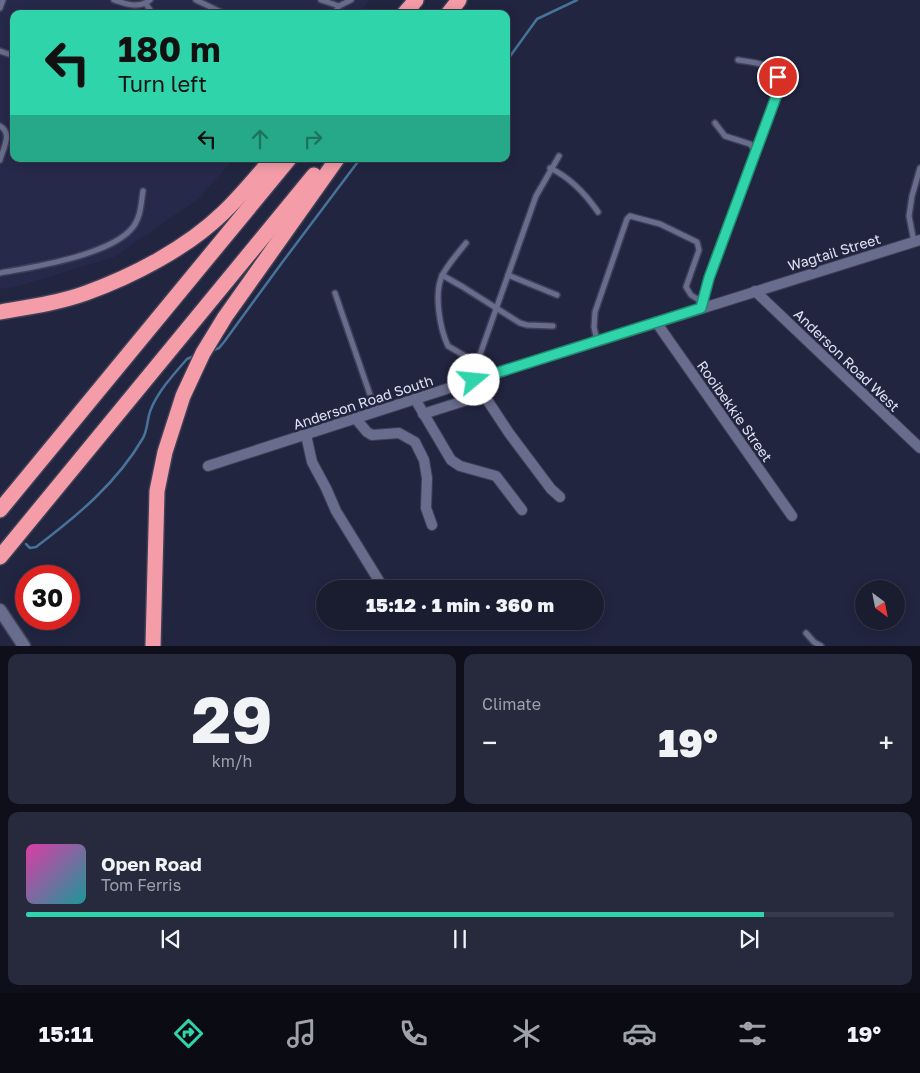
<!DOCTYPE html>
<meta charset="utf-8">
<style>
:root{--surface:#1a1c30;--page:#27293c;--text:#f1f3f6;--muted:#9fa1ab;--line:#383a4c;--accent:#30d4aa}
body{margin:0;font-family:"Golos Text",sans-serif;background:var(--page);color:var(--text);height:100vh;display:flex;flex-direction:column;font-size:19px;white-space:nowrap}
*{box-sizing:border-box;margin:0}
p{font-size:16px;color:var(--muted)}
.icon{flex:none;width:28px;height:28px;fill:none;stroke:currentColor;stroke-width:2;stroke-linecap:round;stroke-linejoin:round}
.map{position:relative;height:646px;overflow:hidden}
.panel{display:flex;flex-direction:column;gap:8px;padding:8px;background:#0e0f1a;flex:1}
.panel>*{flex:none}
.hud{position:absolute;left:10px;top:10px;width:500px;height:152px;border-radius:10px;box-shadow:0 2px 12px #0003,0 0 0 1px var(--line);background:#30d4aa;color:#111;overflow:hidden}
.needle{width:32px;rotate:148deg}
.controls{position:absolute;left:855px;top:580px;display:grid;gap:10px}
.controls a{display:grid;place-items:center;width:50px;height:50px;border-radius:50%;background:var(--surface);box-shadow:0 2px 12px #0003,0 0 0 1px var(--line);font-size:25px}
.speed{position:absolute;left:15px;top:565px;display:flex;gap:10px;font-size:25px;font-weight:700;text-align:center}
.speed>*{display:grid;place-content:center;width:65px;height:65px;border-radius:50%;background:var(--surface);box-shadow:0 2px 12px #0003,0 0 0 1px var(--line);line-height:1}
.speed .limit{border:8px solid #d22;background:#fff;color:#111}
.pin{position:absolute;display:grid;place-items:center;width:42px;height:42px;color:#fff;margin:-21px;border:2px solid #fff;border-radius:50%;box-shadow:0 1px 5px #0007}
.me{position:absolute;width:55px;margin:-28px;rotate:73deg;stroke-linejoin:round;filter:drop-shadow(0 0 4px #0008)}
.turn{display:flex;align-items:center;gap:18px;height:105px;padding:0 25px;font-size:22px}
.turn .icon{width:65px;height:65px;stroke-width:2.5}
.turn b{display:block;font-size:35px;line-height:42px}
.lanes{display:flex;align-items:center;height:48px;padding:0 25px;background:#0003;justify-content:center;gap:25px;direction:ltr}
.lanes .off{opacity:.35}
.big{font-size:38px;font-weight:800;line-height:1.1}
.panel .card{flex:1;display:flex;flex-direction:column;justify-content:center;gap:8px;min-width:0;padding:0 18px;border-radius:10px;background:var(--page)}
.panel .dial{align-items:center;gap:0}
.dial b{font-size:65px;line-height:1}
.song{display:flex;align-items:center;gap:15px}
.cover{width:60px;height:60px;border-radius:8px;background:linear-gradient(135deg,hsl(320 70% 55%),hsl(180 70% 35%))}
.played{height:5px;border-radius:2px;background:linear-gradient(90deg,var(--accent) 85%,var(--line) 85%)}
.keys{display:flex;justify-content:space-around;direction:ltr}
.heat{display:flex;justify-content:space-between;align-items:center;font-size:28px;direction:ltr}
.panel .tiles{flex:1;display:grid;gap:8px;grid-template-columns:1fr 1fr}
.card:last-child{grid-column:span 2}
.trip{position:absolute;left:316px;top:580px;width:288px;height:50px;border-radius:25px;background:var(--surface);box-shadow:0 2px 12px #0003,0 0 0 1px var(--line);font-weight:800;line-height:50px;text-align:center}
.tab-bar{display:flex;height:80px;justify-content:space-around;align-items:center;background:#0a0b13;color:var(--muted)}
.tab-bar .icon{width:35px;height:35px}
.tab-bar .active{color:var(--accent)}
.tab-bar b{font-size:22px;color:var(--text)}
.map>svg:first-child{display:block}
</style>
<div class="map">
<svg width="920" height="646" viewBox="0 0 920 646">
<rect width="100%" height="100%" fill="#222540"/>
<path fill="#27294b" d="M0,0H369L358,14H14V159H234L198,199L114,257L15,287L0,289Z"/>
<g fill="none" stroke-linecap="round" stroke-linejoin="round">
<g stroke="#477299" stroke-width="2.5">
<path d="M506,62L537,19L577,0"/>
<path d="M211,351L219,348L224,342L281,264L360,159"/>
<path d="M26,544L30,548L36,547C77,516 117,483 143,438C148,429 147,418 151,409C159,390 174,374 187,359L194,356"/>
</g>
<g stroke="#3f4057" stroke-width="8">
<g id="service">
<path d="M114,0C126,4 139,9 150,0"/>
<path d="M196,0L225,14"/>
<path d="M321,0L339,6"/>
<path d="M146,4L153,14"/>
<path d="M0,8L3,0"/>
<path d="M334,14L339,6L351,0"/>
<path d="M0,51L14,56"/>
<path d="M715,123L725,136L750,144L756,151"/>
<path d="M0,126C13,133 3,149 0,160"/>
<path d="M550,168C571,178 585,193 598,212"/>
<path d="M914,242L909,216L912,196L920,168"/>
<path d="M466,243C458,253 449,263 443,274C433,292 440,329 448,346L477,363"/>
<path d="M0,273C33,267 112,255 133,227C141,217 141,203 143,191"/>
<path d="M442,275L463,287L520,323L527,325L553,326"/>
<path d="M508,275L557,295"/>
<path d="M335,293L376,412"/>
<path d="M701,308L709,278L780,86C779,63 755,63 738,60"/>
<path d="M597,341L594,327L595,312L627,219L630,216L660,224L697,242L699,250L686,287L691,295L702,302"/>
<path d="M474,379L477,363L536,196L559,156"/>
<path d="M806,633L814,642L821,646"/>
</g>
</g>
<g stroke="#3f4057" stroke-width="12">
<g id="minor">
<path d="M755,291L920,448"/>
<path d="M656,322L792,516"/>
<path d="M474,380L509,433L551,489L560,497"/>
<path d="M415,399L451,460L460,466L496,476L522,510"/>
<path d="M423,414L470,399"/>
<path d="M356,419L367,432L372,435L399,433L415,442L424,460L427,478L426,508L432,525"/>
<path d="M306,435L312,462L326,488L336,511L384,589"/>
<path d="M208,466L474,380L920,240"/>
</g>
</g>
<g stroke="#3f4057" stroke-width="15">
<path id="tertiary" d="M0,610L24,646"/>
</g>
<g stroke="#3f4057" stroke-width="18">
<g id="motorway">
<path d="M404,14L416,0"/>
<path d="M448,14L459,0"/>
<path d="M0,312C29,307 58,303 86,293C133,276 187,248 223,213C241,196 256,177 272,159"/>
<path d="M0,510L289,159"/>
<path d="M0,557L314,175"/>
<path d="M153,646L157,491L165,452L183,396L203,353L225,317L337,159"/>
</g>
</g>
<use href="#service" stroke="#696d8d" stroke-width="5"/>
<use href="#minor" stroke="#696d8d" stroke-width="10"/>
<use href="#tertiary" stroke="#696d8d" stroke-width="12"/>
<use href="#motorway" stroke="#f49da9" stroke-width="15"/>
</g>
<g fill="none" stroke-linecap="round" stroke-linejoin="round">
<g stroke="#1f8a6e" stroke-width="12">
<path id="route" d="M474,380L701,308L709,278L780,86L778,77"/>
</g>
<use href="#route" stroke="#30d4aa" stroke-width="9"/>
</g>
<g text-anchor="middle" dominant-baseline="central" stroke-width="5" stroke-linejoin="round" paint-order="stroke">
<g font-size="14" fill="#dfe2f4" stroke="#222540">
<text transform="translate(834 252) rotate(-17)">Wagtail Street</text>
<text transform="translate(847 360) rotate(44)">Anderson Road West</text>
<text transform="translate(363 402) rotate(-18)">Anderson Road South</text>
<text transform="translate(735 411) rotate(55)">Rooibekkie Street</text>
</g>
</g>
</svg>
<div class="controls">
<a><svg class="needle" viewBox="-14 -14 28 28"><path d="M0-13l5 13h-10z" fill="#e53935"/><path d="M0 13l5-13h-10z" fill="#9fa1ab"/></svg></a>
</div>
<div class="speed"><div class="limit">30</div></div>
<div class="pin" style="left:778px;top:77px;background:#d93025"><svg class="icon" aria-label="arrive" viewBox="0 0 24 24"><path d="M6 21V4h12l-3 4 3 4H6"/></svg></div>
<svg class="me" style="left:474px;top:380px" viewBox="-20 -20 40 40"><circle r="19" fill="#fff"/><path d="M0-13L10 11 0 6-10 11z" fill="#30d4aa"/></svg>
<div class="trip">15:12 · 1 min · 360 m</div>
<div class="hud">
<div class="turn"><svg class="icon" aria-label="left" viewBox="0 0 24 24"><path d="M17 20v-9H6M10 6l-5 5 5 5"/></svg><div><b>180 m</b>Turn left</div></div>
<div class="lanes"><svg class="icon" aria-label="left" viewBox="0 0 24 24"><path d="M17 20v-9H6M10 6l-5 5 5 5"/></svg><svg class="icon off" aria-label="ahead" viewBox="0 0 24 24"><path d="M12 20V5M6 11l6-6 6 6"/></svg><svg class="icon off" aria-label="right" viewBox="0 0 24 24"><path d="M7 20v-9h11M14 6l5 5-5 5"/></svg></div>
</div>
</div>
<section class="panel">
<div class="tiles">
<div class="card dial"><b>29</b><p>km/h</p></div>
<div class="card"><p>Climate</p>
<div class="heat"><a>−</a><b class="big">19°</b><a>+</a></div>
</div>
<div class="card">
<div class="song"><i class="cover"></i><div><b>Open Road</b><p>Tom Ferris</p></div></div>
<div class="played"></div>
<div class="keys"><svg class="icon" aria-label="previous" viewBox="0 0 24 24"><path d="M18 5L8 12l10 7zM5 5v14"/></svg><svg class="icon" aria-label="pause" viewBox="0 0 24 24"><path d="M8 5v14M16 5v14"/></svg><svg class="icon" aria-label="next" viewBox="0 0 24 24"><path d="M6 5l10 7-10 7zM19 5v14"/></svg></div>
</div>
</div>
</section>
<nav class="tab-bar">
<b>15:11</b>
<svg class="icon active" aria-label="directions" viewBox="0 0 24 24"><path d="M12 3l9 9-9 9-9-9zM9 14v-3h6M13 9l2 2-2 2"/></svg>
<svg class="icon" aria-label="music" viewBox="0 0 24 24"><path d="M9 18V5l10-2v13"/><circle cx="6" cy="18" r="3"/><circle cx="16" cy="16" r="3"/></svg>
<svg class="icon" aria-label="phone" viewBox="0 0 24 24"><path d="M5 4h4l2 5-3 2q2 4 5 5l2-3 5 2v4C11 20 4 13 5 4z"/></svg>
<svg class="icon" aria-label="climate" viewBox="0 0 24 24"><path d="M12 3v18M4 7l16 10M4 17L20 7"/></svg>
<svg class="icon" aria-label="car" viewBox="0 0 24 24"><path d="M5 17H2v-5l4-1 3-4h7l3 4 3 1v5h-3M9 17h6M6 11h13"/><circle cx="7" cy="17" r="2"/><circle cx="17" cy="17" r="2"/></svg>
<svg class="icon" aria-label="filters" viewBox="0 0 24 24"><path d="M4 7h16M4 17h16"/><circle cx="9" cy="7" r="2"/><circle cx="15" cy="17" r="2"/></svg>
<b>19°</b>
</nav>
